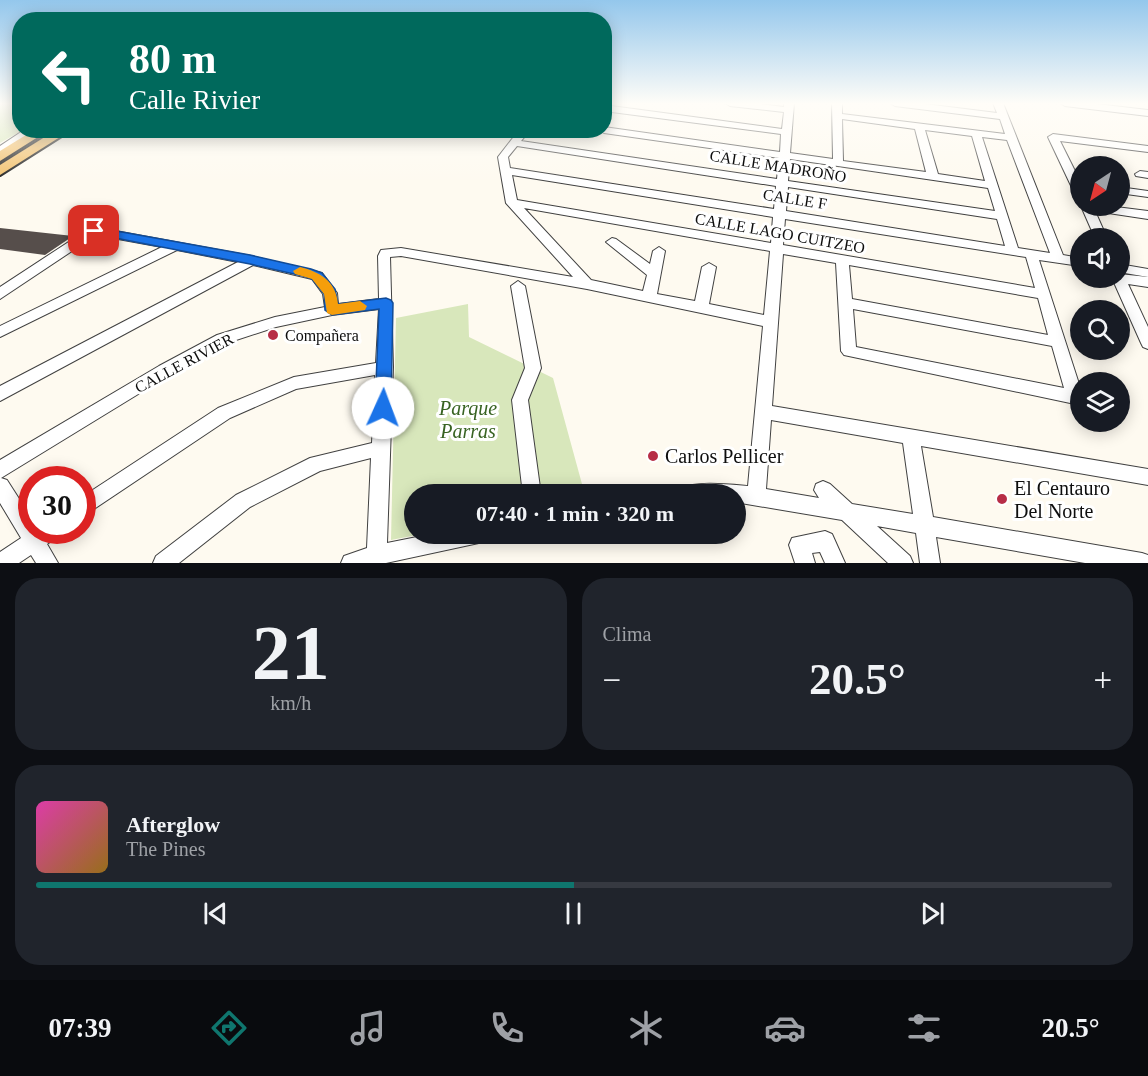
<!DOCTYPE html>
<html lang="es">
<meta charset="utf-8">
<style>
:root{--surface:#171b24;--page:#20242c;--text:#f1f3f6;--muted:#9ea1a6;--line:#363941;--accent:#0f766e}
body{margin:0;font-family:"Times New Roman",serif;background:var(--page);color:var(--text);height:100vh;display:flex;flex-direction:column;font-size:22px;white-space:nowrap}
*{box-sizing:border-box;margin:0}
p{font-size:20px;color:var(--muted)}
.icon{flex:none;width:33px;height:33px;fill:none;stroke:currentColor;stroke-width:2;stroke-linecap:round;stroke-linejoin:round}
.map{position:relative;height:563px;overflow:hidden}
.side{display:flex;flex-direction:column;gap:15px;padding:15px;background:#0d0f14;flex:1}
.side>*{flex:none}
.banner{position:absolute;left:12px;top:12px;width:600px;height:126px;border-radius:24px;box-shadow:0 3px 15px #0003;background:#00695c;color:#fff;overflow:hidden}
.needle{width:39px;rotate:216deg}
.controls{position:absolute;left:1070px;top:156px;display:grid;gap:12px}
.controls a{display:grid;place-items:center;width:60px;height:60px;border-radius:50%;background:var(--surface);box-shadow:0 3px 15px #0003;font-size:30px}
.speed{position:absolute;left:18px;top:466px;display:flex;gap:12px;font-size:30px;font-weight:700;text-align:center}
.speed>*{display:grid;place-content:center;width:78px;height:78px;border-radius:50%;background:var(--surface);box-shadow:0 3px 15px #0003;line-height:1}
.speed .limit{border:9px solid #d22;background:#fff;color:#111}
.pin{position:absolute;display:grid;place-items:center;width:51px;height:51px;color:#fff;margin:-26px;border-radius:12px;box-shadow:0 3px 9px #0006}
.me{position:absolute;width:66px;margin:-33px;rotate:2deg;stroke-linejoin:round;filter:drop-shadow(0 0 4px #0008)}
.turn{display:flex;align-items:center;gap:21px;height:126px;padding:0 18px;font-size:27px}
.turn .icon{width:78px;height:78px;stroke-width:2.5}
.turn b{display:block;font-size:42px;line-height:51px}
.big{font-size:45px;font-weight:800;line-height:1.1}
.side .widget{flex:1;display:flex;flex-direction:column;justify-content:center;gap:9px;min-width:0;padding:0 21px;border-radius:24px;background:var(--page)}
.side .dial{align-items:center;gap:0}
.dial b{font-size:78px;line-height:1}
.song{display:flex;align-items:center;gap:18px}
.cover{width:72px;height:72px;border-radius:9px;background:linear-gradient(135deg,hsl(320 70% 55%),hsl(40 70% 35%))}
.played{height:6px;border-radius:3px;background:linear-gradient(90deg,var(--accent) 50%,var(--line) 50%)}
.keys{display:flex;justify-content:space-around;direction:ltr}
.heat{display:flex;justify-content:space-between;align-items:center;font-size:33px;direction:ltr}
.side .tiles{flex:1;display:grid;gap:15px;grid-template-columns:1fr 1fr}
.widget:last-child{grid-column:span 2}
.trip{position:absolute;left:404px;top:484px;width:342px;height:60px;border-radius:30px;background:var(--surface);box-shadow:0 3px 15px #0003;font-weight:800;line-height:60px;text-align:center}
.dock{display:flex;height:96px;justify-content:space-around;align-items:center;background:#090b0e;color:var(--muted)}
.dock .icon{width:42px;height:42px}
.dock .on{color:var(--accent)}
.dock b{font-size:27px;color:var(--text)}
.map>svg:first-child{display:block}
</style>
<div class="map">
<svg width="1148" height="563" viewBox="0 0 1148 563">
<rect width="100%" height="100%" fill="#fefaf0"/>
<g fill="#d8e7bb">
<path d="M0,103H19L21,131L0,143Z"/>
<path d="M468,304L469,337L553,378L585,495H414V534H422L391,540L396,318Z"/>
</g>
<path fill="#564e4b" d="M0,228L73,236L45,255L0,249Z"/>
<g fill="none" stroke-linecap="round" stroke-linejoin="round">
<g stroke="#414141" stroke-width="2">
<g id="minor">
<path d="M725,103H753L784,107V103H794L790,153L833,159L832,103H842V114L1005,134L1000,119L895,106L890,103H917L997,113L993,103H1003L1063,255L1080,258V266L1039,260L1080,387V402L1075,404L844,355L841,351L836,263L783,254L772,406L1148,469V485L921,446L933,517L1142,553L1148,555V563H1085L936,537L940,563H920L916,533L877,526L910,556L913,563H888L842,520L735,502V495H673L675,489C697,481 725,484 748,486L763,326L587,289L401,256L390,257L393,367L387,543L432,534H491L488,541L386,563H341L344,556L367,548L371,458L320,471L250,507L179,563H153L156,556L236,495L310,458L372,443L375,375L296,389L230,418L82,517V497L218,408L294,377L376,363L379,309L332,315L276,327L227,343L171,374L1,478L7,480L32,519V531H59L56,538L47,544L58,563H36L31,555L19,563H0V552L21,538L0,503V460L159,366L217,335L275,317L325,307L323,294L312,279L253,265L0,401V386L238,262L177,250L0,337V326L162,247L96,235L0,299V287L90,228L94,227L251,256L322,273L337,293L338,304L379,299L378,256L381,250L401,248L573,277L506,203L498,157L519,130H530L521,141L777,179L779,158L604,133L599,130H604V127L780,152L781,134L604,111V105L782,129L784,112L730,106ZM842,119L915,129L926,172L843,161ZM925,130L972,136L985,181L938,174ZM982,137L1007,140L1050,253L1018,248ZM517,146L776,186L774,209L510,168L508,157ZM790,159L988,188L995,211L788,181ZM512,175L773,217L771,243L517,200ZM788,187L997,219L1005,246L786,211ZM524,208L770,251L764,315L709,304L716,267L709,263L702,267L695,301L657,294L665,251L659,247L653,251L650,264L616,239L612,238L606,242L647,275L643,291L591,280ZM785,219L1026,257L1035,288L783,245ZM849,265L1038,298L1048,335L852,299ZM853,309L1052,346L1064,388L856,347ZM771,420L903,443L913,514L852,504L830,484L823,481L816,484L814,490L819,498L766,489Z"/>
<path d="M1060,103H1088L1148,110V116L1065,106Z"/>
<path d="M24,130H37L0,153V146Z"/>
<path d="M1053,134L1148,146V152L1060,141L1080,181V195L1074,192L1048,137Z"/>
<path d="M1140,171L1148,172V178L1136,176L1135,174Z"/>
<path d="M1119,187L1148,191V197L1119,193Z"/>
<path d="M1081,206H1108L1148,211V219L1095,211L1107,238H1095Z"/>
<path d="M1119,264L1148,269V277L1119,272Z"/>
<path d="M1119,274L1148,277V287L1128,284L1148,327V349L1143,347L1141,343L1112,278H1119Z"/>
<path d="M518,281L525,286L541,368L528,400L541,495H523L512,400L525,368L511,286Z"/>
<path d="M825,531L832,534L845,563H825L820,552L812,553L815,563H795L789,545L792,538Z"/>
</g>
</g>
<g stroke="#1f1f1f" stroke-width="4">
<g id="major">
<path d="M34,130H49L0,161V151Z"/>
<path d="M56,130H71L0,175V165Z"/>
</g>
</g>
<use href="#minor" fill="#fff" fill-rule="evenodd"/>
<use href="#major" fill="#f1c06d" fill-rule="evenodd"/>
</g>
<linearGradient id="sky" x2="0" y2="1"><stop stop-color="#94c7ec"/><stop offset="0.57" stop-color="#fffdf8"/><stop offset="1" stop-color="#fffdf8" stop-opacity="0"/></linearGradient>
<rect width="1148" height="182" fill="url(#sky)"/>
<path fill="#1a73e8" stroke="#114b97" stroke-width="1.5" d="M94,227L250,255L311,269L322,273L335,289L338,304L386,298L391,300L393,303L391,408L389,412L383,414L377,412L375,408L379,309L332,315L325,310L324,294L312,279L303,276L250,264L89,233L87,231L89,228Z"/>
<path fill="#f59e0b" d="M300,267C320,272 336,281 338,304L360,301L367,306L365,310L332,315L327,313L324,294L312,279L295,274L293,271Z"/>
<g fill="#b72d46" stroke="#fff" stroke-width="2">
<circle cx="273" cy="335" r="6"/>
<circle cx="653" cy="456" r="6"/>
<circle cx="1002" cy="499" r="6"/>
</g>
<g text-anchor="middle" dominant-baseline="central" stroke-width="6" stroke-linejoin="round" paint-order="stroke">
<g font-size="16" fill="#0e0e0e" stroke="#fff">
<text transform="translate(778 166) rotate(9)">CALLE MADROÑO</text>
<text transform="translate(795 199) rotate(9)">CALLE F</text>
<text transform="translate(780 233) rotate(10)">CALLE LAGO CUITZEO</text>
<text transform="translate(184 363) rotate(-28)">CALLE RIVIER</text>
</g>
<g font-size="16" fill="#0e0e0e" stroke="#fff" text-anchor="start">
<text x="285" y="335">Compañera</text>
</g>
<g font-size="20" font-style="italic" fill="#386322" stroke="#fff">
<text x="468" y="408">Parque<tspan x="468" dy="23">Parras</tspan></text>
</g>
<g font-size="20" fill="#0e0e0e" stroke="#fff" text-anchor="start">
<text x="665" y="456">Carlos Pellicer</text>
<text x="1014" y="488">El Centauro<tspan x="1014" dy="23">Del Norte</tspan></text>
</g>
</g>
</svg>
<div class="controls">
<a><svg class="needle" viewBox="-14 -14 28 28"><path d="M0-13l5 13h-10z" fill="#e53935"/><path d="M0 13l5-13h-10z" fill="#9ea1a6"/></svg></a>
<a><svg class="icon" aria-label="sound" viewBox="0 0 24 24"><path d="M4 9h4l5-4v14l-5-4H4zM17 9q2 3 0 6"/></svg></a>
<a><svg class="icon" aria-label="search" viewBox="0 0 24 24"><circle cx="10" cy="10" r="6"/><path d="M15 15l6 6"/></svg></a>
<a><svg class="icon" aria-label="layers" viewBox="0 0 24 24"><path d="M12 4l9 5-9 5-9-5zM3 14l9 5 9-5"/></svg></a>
</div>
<div class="speed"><div class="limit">30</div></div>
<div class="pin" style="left:94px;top:231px;background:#d93025"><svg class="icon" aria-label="arrive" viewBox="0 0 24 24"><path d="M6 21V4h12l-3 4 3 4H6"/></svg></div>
<svg class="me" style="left:383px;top:408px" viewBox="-20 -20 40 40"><circle r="19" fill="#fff"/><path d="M0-13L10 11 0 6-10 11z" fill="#1a73e8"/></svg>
<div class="trip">07:40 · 1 min · 320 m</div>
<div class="banner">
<div class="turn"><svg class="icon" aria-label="left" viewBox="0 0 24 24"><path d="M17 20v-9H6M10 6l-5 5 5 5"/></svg><div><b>80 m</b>Calle Rivier</div></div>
</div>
</div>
<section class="side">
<div class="tiles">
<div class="widget dial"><b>21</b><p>km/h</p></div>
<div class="widget"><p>Clima</p>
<div class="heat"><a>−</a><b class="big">20.5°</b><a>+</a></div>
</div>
<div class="widget">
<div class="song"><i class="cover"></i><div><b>Afterglow</b><p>The Pines</p></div></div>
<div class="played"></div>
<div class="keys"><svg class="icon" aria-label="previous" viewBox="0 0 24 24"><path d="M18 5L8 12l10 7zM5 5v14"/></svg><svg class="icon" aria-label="pause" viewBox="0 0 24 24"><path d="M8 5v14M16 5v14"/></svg><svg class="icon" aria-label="next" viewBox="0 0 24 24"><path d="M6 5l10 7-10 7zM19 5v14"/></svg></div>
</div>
</div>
</section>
<nav class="dock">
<b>07:39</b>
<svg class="icon on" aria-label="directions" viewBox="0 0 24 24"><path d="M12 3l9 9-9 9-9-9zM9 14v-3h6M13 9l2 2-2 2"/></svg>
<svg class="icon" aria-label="music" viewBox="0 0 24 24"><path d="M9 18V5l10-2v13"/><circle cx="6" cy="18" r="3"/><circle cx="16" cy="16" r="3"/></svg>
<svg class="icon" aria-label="phone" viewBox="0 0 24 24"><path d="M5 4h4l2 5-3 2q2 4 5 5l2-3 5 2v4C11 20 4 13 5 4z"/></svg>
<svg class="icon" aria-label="climate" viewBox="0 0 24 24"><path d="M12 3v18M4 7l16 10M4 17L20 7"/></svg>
<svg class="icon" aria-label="car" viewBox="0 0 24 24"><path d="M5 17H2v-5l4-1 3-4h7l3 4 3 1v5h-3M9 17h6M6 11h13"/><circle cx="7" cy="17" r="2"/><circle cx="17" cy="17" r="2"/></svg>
<svg class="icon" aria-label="filters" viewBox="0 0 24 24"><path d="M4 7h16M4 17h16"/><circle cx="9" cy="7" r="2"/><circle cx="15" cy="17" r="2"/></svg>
<b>20.5°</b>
</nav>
